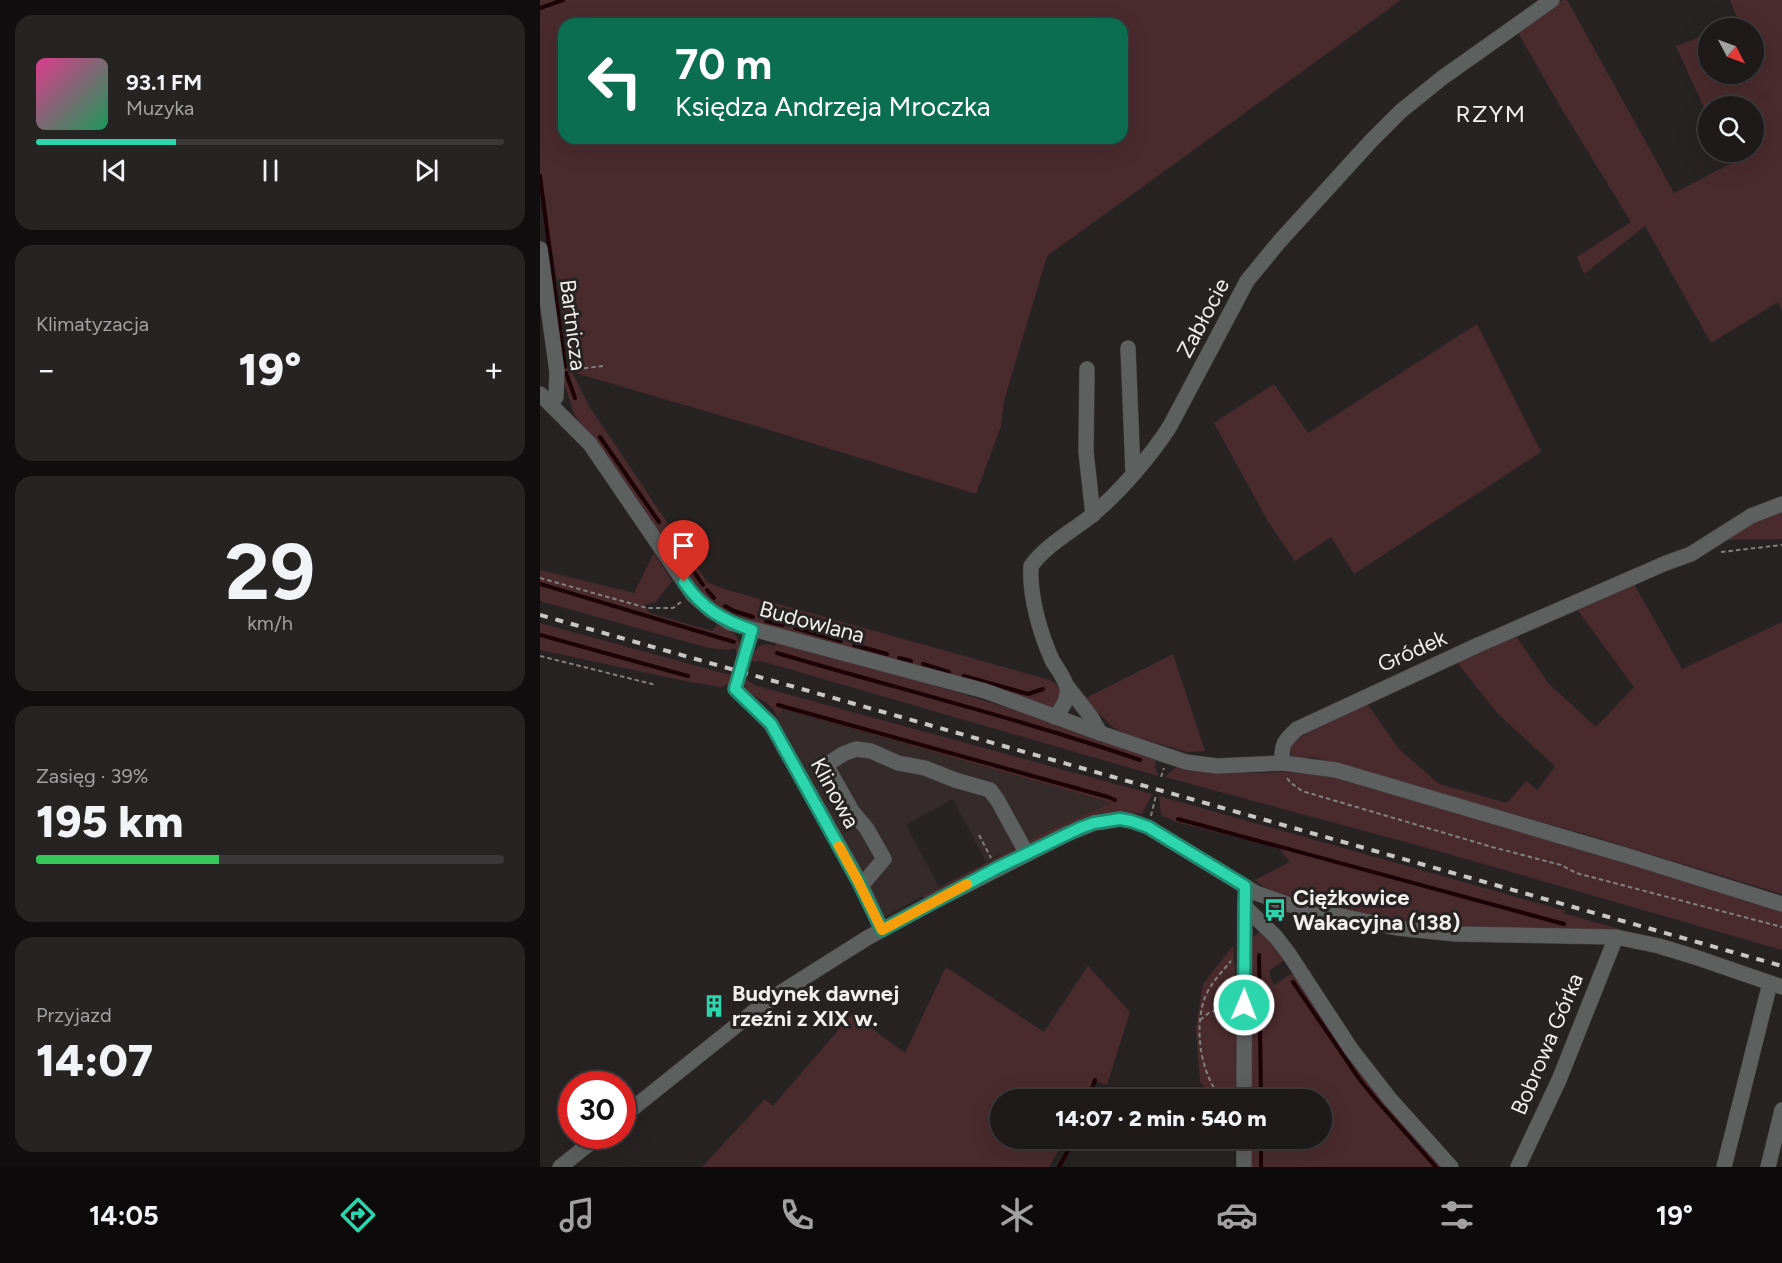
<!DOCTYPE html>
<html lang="pl">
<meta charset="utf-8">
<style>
:root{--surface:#1e1a1a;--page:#262323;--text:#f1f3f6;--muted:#a1a1a2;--line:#3c3839;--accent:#2cd5ab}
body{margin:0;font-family:Figtree,sans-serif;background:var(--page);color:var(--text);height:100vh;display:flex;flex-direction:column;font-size:22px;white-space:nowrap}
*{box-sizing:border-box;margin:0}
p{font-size:20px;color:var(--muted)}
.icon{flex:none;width:33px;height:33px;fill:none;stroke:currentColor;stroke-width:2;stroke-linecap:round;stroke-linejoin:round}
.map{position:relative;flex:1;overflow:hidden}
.details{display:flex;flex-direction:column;gap:15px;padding:15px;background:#100e0e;width:540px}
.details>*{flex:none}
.banner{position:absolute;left:18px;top:18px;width:570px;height:126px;border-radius:18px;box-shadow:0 6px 24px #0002,0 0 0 2px var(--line);background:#0b6e4f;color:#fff;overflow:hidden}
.needle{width:39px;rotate:131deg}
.tools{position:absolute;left:1158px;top:18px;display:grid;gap:12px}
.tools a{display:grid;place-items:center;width:66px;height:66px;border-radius:50%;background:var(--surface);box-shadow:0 6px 24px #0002,0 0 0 2px var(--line);font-size:30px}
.speed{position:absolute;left:18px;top:1071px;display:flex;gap:12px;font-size:30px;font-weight:700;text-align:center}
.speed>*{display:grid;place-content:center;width:78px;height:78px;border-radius:50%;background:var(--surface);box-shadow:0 6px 24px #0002,0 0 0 2px var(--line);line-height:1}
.speed .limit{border:9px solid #d22;background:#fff;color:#111}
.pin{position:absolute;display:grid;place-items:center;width:51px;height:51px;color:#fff;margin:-62px -26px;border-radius:50% 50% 50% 0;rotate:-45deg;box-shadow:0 0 6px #0007}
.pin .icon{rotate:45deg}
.me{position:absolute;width:66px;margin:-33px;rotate:1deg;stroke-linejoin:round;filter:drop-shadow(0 0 4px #0008)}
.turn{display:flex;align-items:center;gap:21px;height:126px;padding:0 18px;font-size:27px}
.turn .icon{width:78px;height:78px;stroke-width:2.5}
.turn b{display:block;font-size:42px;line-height:51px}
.big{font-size:45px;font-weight:800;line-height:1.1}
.details .widget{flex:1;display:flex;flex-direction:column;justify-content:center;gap:9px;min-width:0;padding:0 21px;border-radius:18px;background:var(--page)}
.details .dial{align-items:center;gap:0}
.dial b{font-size:78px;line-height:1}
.song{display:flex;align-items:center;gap:18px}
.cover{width:72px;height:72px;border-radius:9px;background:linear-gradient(135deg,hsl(330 70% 55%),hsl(150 70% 35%))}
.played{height:6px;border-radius:3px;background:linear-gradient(90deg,var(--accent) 30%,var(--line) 30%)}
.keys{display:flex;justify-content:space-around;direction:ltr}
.heat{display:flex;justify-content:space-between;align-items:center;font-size:33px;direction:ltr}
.charge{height:9px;border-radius:4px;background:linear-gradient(90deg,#34c759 39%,var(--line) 0)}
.trip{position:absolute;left:450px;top:1089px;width:342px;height:60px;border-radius:30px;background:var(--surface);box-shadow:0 6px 24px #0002,0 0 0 2px var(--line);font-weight:800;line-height:60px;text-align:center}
.dock{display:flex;height:96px;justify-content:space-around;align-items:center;background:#0c0a0a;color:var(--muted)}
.dock .icon{width:42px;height:42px}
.dock .selected{color:var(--accent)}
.dock b{font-size:27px;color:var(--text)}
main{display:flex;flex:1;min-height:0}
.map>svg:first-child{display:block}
</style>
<main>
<section class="details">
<div class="widget">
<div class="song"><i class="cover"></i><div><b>93.1 FM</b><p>Muzyka</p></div></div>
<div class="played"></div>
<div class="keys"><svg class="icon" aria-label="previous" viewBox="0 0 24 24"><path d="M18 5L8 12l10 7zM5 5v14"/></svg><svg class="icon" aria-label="pause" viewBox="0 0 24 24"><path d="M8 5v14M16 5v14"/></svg><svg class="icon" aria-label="next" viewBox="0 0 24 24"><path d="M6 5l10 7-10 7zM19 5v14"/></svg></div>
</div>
<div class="widget"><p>Klimatyzacja</p>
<div class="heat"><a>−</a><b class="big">19°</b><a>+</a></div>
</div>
<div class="widget dial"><b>29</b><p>km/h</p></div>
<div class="widget"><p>Zasięg · 39%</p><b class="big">195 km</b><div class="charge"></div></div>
<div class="widget"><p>Przyjazd</p><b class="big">14:07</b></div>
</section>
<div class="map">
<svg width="1242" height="1167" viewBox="0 0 1242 1167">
<rect width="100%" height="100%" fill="#282323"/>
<path fill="#362b2b" d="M242,709L472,775L571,803L507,831L446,862L413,799L366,825L399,887L343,918L325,875L237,717Z"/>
<g fill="#4a2b2d" fill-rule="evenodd">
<path d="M0,0H861L507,256L464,401L461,426L436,494L223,428L32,372L49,406L167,582L184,589L510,680L518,686L521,696L516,705L507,708L296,646L290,641C254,632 204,624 173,603L169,604L156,590L34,414L20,368L31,367L0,176ZM24,24H582V138H24Z"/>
<path d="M1023,0H1027L1134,193L1190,164L1185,152H1214V106H1168V116L1136,46L1168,34V74H1214V28H1185L1199,23L1190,0H1242V311L1238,302L1171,343L1105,226L1044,274L1037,257L1091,222L1023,111L977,31Z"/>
<path d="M937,324L1001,452L814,574L791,537L755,561L729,523L674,423L734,384L768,433Z"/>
<path d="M1242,510V539L1187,540L1202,526Z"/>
<path d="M114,553L132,581L116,602L104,605L110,613L172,631L177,625C195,633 203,636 198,657L195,648L188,650L169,648L0,601V570L94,593Z"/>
<path d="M1094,584L1142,669L1242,622V894L1041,833L772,757L765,759L752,756L749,748L755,740L826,702L859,749L899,784L967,803L986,781L998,790L1015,766L957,713L916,661L976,636L1008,683L1056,727L1094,687L1036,608Z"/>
<path d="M0,623L186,674L193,675L190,684L181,687L150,682L0,650Z"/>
<path d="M237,642L390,684L498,717L616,760L615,766L618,776L221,661H211C214,648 221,641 235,646Z"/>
<path d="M633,654L665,751L647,752L590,735L574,728L544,699Z"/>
<path d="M206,679L214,685L612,794L602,814C580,811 566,813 544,819L385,900L383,896L507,831L571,803L243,709L237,717C232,700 213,699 207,689C204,686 205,683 206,679Z"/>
<path d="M639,765L671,771L716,773L745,772L799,777L1242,911V950L884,847L625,777Z"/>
<path d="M619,796L1026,911L1023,913L1082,930L959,929L884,926L840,918L745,895L724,887L715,880L750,862L739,848L636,822L621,815Z"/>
<path d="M723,930L746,959L730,970V977L734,985L749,975L755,974L904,1167H712V1139L782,1138V1100L712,1099L710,939Z"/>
<path d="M693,946L697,996V1099H674L660,1082L656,1029L663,984Z"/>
<path d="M548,966L590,1012L567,1085L555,1081L545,1099L460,1100V1138L525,1139L509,1167H162L225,1099L233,1106L312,1014L365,1053L406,967L504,1032Z"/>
</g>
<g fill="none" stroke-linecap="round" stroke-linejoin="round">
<g stroke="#1d0205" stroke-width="4">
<path d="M0,8L23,0"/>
<path d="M0,176L25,367"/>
<path d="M26,373L35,398"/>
<path d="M60,437L119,522"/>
<path d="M127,533L163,585"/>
<path d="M0,584L194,642"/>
<path d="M167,590L174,598"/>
<path d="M185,606L194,611L213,617"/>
<path d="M226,621L243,625"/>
<path d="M255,628L301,641"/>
<path d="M0,635L148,676"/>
<path d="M314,645L347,654"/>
<path d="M237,653C358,689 481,719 600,760"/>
<path d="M359,658L371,661"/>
<path d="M383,664L409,672"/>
<path d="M424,676L488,694L503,689"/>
<path d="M238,705L568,797L575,800"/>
<path d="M638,819L1024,924"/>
<path d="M719,955L721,1100"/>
<path d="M753,982L820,1080L839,1103L896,1167"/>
<path d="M548,1100L555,1080"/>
<path d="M721,1138V1167"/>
<path d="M519,1167L535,1138"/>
</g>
<g stroke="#444040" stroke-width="16">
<g id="minor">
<path d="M0,249L17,372L16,397L11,404"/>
<path d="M588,348L593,473"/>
<path d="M547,369L546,452L553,515"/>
<path d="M0,394L50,444L153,595L170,610L190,623L445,691L560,733L646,762L677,766L743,763L796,770L1088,856L1242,904"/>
<path d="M212,630L195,689L231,724L319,881L342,930"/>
<path d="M527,686L551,717L560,733"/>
<path d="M515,717C522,708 528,701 527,689C526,679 517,669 512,660C500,633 489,595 491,566C506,545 531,532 551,516C579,493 611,456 630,426L707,281L739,242L831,141L861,111L902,78L1012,0"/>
<path d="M743,763C740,746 744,741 757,729L938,645L1126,563L1151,554L1211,516L1242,504"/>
<path d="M321,886L344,859L327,829L312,811L286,765L303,754L316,749L331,751L358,763L385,768L415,780L450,790L458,801L487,854"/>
<path d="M705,907L736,937L749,954L811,1049L850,1099L911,1167"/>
<path d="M704,1100L705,902"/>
<path d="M82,1117L212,1013L232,998L327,938L397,900L527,834L554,823L580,819L591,821L608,827L716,893L750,905L857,928L916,934L1076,937L1119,946L1155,957L1242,987"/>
<path d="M704,1138V1167"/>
<path d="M20,1167L59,1136"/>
<path d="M978,1167L1019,1080L1076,937"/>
<path d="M1184,1167L1230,983"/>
<path d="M1228,1167L1242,1110"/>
</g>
</g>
<g stroke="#837f7f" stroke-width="2" stroke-dasharray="4.5 3" stroke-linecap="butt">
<path d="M29,370L63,366"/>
<path d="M1181,552L1242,545"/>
<path d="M0,578L107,608H133L141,602"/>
<path d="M0,656L116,685"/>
<path d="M621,777L624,768"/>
<path d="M747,778L751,783L762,791L952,847L1021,865L1036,873L1242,927"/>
<path d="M611,816L616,795"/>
<path d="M439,835L451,858"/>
<path d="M660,1020L670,1012L693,1007"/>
<path d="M682,1100C661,1074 654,1032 664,1000C669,985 681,973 691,961"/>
</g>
<use href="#minor" stroke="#5e605f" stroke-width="15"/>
<path stroke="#c9c6c6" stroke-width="4" stroke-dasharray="8 8" stroke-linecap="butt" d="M0,615L1242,966"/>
</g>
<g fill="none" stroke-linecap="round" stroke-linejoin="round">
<g stroke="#1d8a6f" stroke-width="15">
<path id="route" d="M144,582C162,608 182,620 212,630L195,689L231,724L318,881L342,930L457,868L540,828L554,823L580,819L591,821L608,827L705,886L704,1005"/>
</g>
<use href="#route" stroke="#2cd5ab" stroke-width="10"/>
<path stroke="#f59e0b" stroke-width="10" d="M299,846L318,881L342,930L427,884"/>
</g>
<defs>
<g id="bus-bare" transform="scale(1.8)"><path d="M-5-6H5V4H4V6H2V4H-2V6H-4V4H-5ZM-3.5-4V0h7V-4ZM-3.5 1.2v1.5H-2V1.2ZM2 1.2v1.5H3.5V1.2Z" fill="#2cd5ab" stroke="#282323" stroke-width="2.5" paint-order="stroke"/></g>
<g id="building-bare" transform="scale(1.8)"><path d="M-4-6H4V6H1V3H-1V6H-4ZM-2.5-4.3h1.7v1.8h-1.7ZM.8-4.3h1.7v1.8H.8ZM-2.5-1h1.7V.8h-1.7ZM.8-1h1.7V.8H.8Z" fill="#2cd5ab" stroke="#282323" stroke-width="2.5" paint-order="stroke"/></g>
</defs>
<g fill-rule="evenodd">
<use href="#bus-bare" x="735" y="910"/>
<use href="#building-bare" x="174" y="1006"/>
</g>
<g text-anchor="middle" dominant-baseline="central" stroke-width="6" stroke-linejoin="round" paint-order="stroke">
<g font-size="22" fill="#f2efef" stroke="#282323">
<text transform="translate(663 318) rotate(-62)">Zabłocie</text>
<text transform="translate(33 325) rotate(83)">Bartnicza</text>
<text transform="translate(272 622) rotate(15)">Budowlana</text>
<text transform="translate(872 651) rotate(-24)">Gródek</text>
<text transform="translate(295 793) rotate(61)">Klinowa</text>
<text transform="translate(1007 1044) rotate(-67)">Bobrowa Górka</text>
</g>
<g font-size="22" font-weight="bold" fill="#f2efef" stroke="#282323" text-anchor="start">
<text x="753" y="897">Ciężkowice<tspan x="753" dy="25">Wakacyjna (138)</tspan></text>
<text x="192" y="993">Budynek dawnej<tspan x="192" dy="25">rzeźni z XIX w.</tspan></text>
</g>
<g font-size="24" letter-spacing="1.5" fill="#f2efef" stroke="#282323">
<text x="951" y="113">RZYM</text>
</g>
</g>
</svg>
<div class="tools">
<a><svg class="needle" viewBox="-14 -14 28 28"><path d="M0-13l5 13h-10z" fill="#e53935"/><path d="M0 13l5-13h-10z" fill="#a1a1a2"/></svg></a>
<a><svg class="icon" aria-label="search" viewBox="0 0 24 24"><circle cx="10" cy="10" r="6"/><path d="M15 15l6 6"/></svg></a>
</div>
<div class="speed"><div class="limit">30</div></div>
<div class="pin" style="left:144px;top:582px;background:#d93025"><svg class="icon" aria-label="arrive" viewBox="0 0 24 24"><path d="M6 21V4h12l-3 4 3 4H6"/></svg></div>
<svg class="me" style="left:704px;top:1005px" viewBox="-20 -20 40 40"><circle r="17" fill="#2cd5ab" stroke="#fff" stroke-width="3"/><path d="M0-11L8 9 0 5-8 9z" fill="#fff"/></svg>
<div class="trip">14:07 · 2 min · 540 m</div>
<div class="banner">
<div class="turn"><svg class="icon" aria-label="left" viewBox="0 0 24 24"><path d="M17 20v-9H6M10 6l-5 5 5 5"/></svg><div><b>70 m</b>Księdza Andrzeja Mroczka</div></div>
</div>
</div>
</main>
<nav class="dock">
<b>14:05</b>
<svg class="icon selected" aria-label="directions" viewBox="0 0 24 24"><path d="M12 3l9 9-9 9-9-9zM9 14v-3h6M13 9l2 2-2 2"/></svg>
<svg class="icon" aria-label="music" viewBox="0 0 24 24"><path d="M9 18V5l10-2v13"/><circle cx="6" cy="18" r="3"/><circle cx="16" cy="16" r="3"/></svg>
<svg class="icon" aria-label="phone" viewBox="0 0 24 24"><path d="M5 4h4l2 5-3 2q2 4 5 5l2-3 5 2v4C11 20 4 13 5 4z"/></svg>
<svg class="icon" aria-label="climate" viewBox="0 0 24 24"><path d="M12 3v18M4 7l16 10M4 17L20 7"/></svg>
<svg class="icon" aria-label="car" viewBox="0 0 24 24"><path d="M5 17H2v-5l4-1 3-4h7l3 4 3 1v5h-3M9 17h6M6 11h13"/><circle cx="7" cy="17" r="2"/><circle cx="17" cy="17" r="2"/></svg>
<svg class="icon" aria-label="filters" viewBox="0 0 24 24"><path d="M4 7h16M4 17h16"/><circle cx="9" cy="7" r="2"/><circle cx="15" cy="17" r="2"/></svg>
<b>19°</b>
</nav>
